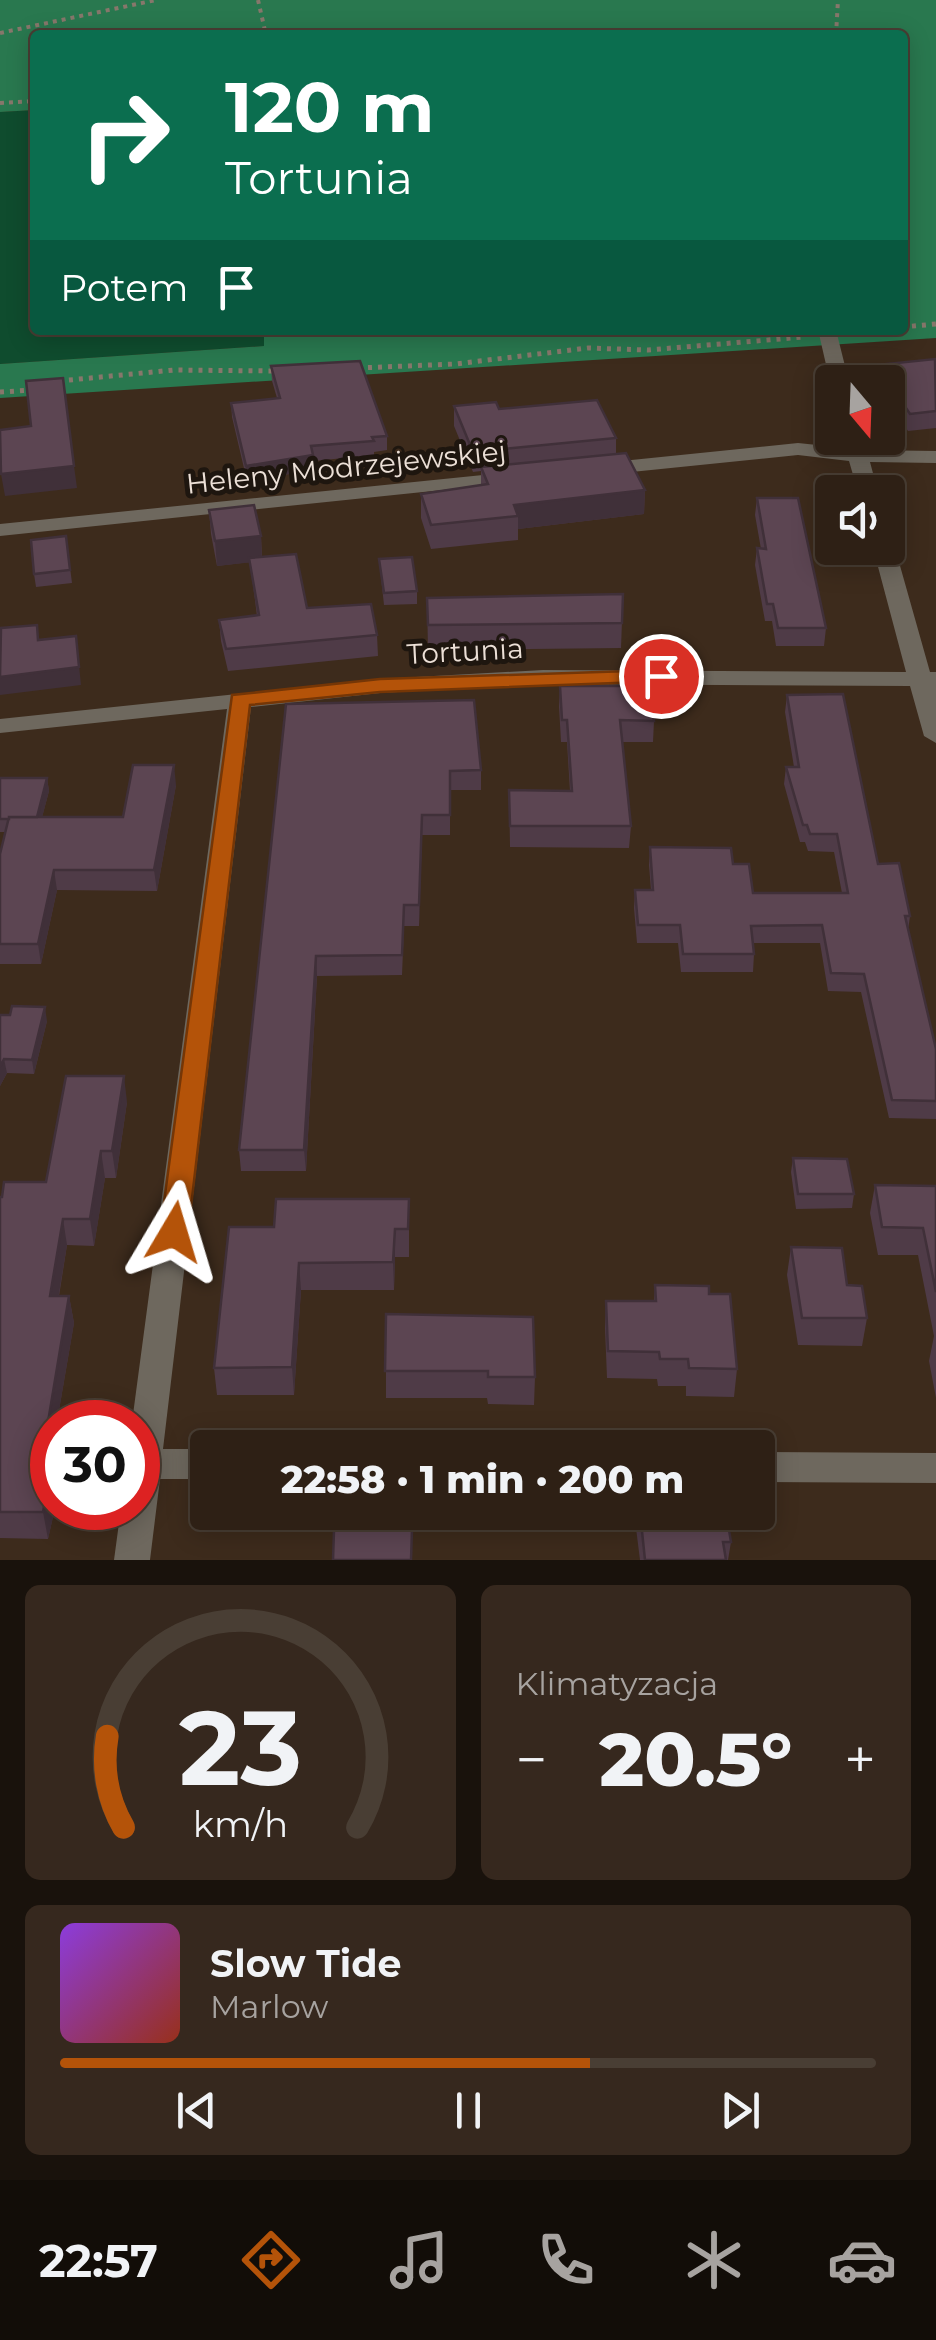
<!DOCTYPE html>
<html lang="pl">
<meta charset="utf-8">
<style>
:root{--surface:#2e2015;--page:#36281e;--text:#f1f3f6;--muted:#a7a3a0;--line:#493e34;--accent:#b45309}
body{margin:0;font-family:Montserrat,sans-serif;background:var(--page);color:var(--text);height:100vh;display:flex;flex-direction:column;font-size:38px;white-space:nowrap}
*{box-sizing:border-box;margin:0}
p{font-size:32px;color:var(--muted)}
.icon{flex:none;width:55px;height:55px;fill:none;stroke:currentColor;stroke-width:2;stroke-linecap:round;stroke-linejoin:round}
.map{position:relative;height:1560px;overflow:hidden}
.panel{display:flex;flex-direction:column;gap:25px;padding:25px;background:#19120c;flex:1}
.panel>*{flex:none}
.top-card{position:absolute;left:30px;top:30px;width:878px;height:305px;border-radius:10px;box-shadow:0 5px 25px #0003,0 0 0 2px var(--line);background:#0b6e4f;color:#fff;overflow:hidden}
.needle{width:65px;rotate:161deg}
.fabs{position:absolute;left:815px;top:365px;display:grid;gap:20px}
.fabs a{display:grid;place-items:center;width:90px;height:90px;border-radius:10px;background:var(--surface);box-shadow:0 5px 25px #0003,0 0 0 2px var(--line);font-size:50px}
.speed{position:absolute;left:30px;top:1400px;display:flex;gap:20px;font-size:50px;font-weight:700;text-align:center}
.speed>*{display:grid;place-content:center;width:130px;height:130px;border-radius:50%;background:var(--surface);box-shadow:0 5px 25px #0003,0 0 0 2px var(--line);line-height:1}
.speed .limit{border:15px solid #d22;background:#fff;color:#111}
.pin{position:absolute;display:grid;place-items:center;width:85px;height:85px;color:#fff;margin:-42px;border:5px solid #fff;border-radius:50%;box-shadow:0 2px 10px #0007}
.me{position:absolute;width:110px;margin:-55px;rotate:7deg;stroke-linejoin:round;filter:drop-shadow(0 0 8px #0008)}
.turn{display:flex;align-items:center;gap:35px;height:210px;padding:0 30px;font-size:45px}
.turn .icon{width:130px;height:130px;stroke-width:2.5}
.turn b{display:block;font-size:70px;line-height:85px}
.then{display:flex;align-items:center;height:95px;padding:0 30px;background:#0003;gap:20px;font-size:38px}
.big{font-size:75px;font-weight:800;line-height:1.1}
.panel .tile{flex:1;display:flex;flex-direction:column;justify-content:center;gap:15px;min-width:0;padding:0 35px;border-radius:15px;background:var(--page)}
.panel .dial{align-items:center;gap:0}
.dial svg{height:260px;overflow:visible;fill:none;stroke:var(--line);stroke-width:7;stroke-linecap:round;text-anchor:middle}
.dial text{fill:var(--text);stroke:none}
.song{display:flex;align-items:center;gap:30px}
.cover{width:120px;height:120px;border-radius:15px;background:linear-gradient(135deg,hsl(270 70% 55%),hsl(10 70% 35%))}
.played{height:10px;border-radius:5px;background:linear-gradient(90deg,var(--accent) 65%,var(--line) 65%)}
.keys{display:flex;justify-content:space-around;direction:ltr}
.heat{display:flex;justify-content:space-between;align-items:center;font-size:55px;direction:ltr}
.panel .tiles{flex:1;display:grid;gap:25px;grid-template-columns:1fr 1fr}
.tile:last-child{grid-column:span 2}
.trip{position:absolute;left:190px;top:1430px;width:585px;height:100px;border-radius:10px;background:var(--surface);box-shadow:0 5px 25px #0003,0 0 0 2px var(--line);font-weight:800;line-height:100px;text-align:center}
.dock{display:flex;height:160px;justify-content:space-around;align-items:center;background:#120d08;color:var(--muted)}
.dock .icon{width:70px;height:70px}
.dock .selected{color:var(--accent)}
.dock b{font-size:45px;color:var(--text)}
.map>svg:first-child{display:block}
</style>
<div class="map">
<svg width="936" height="1560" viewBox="0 0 936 1560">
<rect width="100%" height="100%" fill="#3d2b1c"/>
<path fill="#0f4c2e" d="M35,110V330H264L265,346L0,364V112Z"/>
<path fill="#29784f" d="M0,0H936V338L0,398V364L264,346V330H902V35H35V110L0,112Z"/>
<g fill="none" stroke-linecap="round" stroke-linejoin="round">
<g stroke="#87776b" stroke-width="4" stroke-dasharray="4 5" stroke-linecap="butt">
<path d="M258,0L266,35"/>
<path d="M0,33L156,0"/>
<path d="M836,35L838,0"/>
<path d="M0,103L35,101"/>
</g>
<g stroke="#87776b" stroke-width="5" stroke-dasharray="4 6" stroke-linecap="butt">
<path d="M902,327L936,324"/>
<path d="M358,368L455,364L588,348L648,350L804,337"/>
<path d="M59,381L174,370L276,371"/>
<path d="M0,392L33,390"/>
</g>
<g fill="#6e685e" fill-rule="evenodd">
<path d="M822,330H835L837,334L849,382L832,385L830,382L819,334Z"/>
<path d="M843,438H863L867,450L936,451V463L870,462L878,492H858L849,461L798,455L602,475L592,469L602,463L798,443L846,448Z"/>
<path d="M512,472L519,474L522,478L519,482L0,536V524Z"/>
<path d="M888,542L895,548L930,672H936V743L924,736L910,686L543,684L380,693L251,707L163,1449H208V1479H160L150,1560H114L121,1508H138V1422H132L227,709L0,733V719L380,679L543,670L906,672L873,548H888Z"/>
<path d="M758,1452L936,1453V1483L758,1482Z"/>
</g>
</g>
<g fill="#4f3b47">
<path d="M936,361V428L908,431L888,401V382H874L877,365Z"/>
<path d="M271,366L387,436V450L374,452V455L314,461V470L247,481L232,417L231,403L277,398L272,381Z"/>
<path d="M454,406L499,409L616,438V454L645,490L644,514L518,529V540L431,549L421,518V494L481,485V471L473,472L454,426Z"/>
<path d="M757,498L826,628L824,646H776L772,621H765L755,565L757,548L761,549L755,515Z"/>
<path d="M209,510L261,536L262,557L307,608L377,635L378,656L228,671L221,641L219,620L257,616L250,562L217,566L211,534Z"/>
<path d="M66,536L72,583L36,587L34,574Z"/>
<path d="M379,559L417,591V604L384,605Z"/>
<path d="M623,594L621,648L428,650L427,598Z"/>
<path d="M560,686L654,721L653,742H622L631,826L629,848L510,847L509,790L570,791L567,742H561L559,706Z"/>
<path d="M787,695L878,864L910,916L908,931L936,1049V1119L889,1118L861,992L828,991L820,943H753L754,954L753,972H681L678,943H637L634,908L635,890H651L649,865L650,847L733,864L753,893H842L834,852L808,851L805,842H800L784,784L786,767H794L785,712Z"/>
<path d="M286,704L481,770V790H450V835H422L419,926H404L402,975L317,976L306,1171H241L239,1150Z"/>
<path d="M0,778H47L49,791L42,817H123L176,785L157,891L57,890L41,964H0V854L5,832H0Z"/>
<path d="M0,1015L47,1021L34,1074L7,1073L0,1086Z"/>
<path d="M127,1102L116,1178H105L94,1246L67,1245L59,1296H69L74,1323L57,1422L52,1508H55L48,1539L0,1538V1197L46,1182Z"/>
<path d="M793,1158L854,1194L852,1208L796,1209L791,1172Z"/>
<path d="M875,1185L936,1186V1398L929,1361L934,1336L918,1255H878L870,1213Z"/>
<path d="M409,1226V1257H395L394,1290H301L294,1395H217L214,1368L229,1227Z"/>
<path d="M791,1247L847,1285L867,1318L862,1346L798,1345L787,1275Z"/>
<path d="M655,1285L737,1369L734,1397L686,1396V1386H658L657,1379L607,1378L605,1328L606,1301H654Z"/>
<path d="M386,1314L535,1377L534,1405L488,1404L487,1398H386Z"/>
<path d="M638,1512H726L731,1542L728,1560H640L636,1528Z"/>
</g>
<g fill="#403039">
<path d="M313,455L314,470L247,481L246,466Z"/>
<path d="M74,466L77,488L5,496L1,474Z"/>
<path d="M645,490L644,514L518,529V516L514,505Z"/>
<path d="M261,536L262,561L217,566L215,541Z"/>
<path d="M76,636L81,685L0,695V677Z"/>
<path d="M174,765L176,785L157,891L154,870Z"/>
<path d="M47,778L49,791L38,833L36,819Z"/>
<path d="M422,815V835L419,926V905Z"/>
<path d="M54,870L57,890L41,964L38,944Z"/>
<path d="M316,956L317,976L306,1171L304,1150Z"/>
<path d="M45,1007L47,1021L34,1074L32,1060Z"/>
<path d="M4,1059L7,1073L0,1086V1067Z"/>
<path d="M124,1076L127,1102L116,1178L112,1151Z"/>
<path d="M101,1151L105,1178L94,1246L90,1219Z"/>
<path d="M63,1219L67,1245L54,1323L50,1296Z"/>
<path d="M395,1229V1257L394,1290L393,1262Z"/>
<path d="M299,1263L301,1290L294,1395L292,1367Z"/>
<path d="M69,1296L74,1323L57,1422H48Z"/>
<path d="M52,1466V1508H55L48,1539L43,1512Z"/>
</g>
<g fill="#5c4552" stroke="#403039" stroke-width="2.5">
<path d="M935,359L936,411L910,414L877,365Z"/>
<path d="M360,361L387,436L372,437L374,441L311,446L313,455L246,466L231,403L280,398L271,366Z"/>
<path d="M63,378L74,466L1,474L0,430L31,426L26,381Z"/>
<path d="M597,400L616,438L473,452L454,406L496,402L499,409Z"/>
<path d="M626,453L645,490L514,505L518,516L431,525L421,494L488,484L481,467Z"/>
<path d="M757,498H798L826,628H778L773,604H767L757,548L766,549Z"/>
<path d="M254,505L261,536L215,541L209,510Z"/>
<path d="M66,536L70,570L34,574L31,540Z"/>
<path d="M296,554L307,608L371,604L377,635L226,649L219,620L259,615L249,558Z"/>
<path d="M412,557L417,591L384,593L379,559Z"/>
<path d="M623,594L622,623L428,625L427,598Z"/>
<path d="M37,625L38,640L76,636L79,667L0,677L1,628Z"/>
<path d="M560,686H649L654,721L620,720L631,826H510L509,790L572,791L567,720H562Z"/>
<path d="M843,694L878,864L899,863L910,916H905L936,1049V1101L892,1100L864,974L831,973L822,925L751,926L754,954H683L680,925H638L635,890H653L650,847L731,848L733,864H749L753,893H848L837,834H810L807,825H803L786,767H799L787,695Z"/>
<path d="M474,700L481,770L450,771V815H422L419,905H404L402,955L316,956L304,1150H239L286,704Z"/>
<path d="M133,765H174L154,870H54L38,944H0V854L9,817H123Z"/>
<path d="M0,778H47L37,817H9V819H0Z"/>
<path d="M12,1006L45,1007L32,1060L4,1059L0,1067V1015H10Z"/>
<path d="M66,1076H124L112,1151H101L90,1219H63L50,1296H69L48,1422H61H52V1466L43,1512H0V1197H2L4,1182H46Z"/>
<path d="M793,1158L847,1159L854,1194H798Z"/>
<path d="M875,1185L936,1186V1292L923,1228L882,1227Z"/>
<path d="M276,1199H409L408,1229H395L393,1262L299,1263L292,1367L214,1368L229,1227H274Z"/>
<path d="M791,1247L842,1248L847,1285L862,1286L867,1318H802Z"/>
<path d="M655,1285L709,1286V1294H730L737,1369L689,1368L688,1359H660L659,1352L608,1351L606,1301H656Z"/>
<path d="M386,1314L533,1317L535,1377H488V1371H385Z"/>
<path d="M640,1512H726L731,1542H723L726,1560H645Z"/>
<path d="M334,1530H412L411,1560H333Z"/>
</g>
<path fill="#b45309" stroke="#753606" stroke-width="2.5" d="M661,670L671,676L668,681L380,692L250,705L188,1232L184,1240L174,1243L164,1240L160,1232L232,695L380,679Z"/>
<g text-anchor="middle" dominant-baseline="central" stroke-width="10" stroke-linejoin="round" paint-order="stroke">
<g font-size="28" fill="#ece0d7" stroke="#1e160f">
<text transform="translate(346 467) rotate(-6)">Heleny Modrzejewskiej</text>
<text transform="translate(465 651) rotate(-3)">Tortunia</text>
</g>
</g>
</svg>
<div class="fabs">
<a><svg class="needle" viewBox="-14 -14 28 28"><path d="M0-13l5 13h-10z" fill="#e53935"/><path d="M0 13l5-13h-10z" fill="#a7a3a0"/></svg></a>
<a><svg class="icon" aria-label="sound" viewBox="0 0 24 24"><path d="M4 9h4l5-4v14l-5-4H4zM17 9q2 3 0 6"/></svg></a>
</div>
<div class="speed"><div class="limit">30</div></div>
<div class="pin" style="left:661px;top:676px;background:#d93025"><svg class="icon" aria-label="arrive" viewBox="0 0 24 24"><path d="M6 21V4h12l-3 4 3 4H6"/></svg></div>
<svg class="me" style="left:174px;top:1232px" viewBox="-20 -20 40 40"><path d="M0-17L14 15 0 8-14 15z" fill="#b45309" stroke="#fff" stroke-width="4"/></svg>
<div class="trip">22:58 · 1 min · 200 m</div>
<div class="top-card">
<div class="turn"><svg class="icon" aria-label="right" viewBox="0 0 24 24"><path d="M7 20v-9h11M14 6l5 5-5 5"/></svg><div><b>120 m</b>Tortunia</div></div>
<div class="then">Potem<svg class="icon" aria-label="arrive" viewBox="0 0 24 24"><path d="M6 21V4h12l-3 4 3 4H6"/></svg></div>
</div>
</div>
<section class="panel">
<div class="tiles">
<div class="tile dial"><svg viewBox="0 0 100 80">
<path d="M14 69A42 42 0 1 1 86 69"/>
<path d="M14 69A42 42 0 0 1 9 41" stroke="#b45309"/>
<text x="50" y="56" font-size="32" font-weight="700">23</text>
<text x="50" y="72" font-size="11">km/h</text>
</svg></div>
<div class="tile"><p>Klimatyzacja</p>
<div class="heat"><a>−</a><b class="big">20.5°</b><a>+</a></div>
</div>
<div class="tile">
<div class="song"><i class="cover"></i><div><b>Slow Tide</b><p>Marlow</p></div></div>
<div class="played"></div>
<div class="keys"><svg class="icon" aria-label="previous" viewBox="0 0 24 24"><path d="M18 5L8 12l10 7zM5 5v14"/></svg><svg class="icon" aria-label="pause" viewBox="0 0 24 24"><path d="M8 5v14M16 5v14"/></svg><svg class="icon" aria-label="next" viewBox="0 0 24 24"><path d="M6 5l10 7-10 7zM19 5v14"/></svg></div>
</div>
</div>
</section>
<nav class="dock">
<b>22:57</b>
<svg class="icon selected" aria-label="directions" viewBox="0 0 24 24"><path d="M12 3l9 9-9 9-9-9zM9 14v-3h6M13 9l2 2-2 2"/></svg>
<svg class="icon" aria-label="music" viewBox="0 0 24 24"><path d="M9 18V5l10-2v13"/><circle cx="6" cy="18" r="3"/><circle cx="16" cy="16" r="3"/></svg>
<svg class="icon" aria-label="phone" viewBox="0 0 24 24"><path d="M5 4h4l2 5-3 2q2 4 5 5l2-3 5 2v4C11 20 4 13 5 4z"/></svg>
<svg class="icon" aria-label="climate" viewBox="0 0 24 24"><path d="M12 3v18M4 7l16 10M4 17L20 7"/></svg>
<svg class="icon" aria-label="car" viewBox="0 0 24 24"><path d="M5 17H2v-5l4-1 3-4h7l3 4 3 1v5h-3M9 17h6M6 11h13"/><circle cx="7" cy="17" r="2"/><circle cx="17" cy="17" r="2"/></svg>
</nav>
